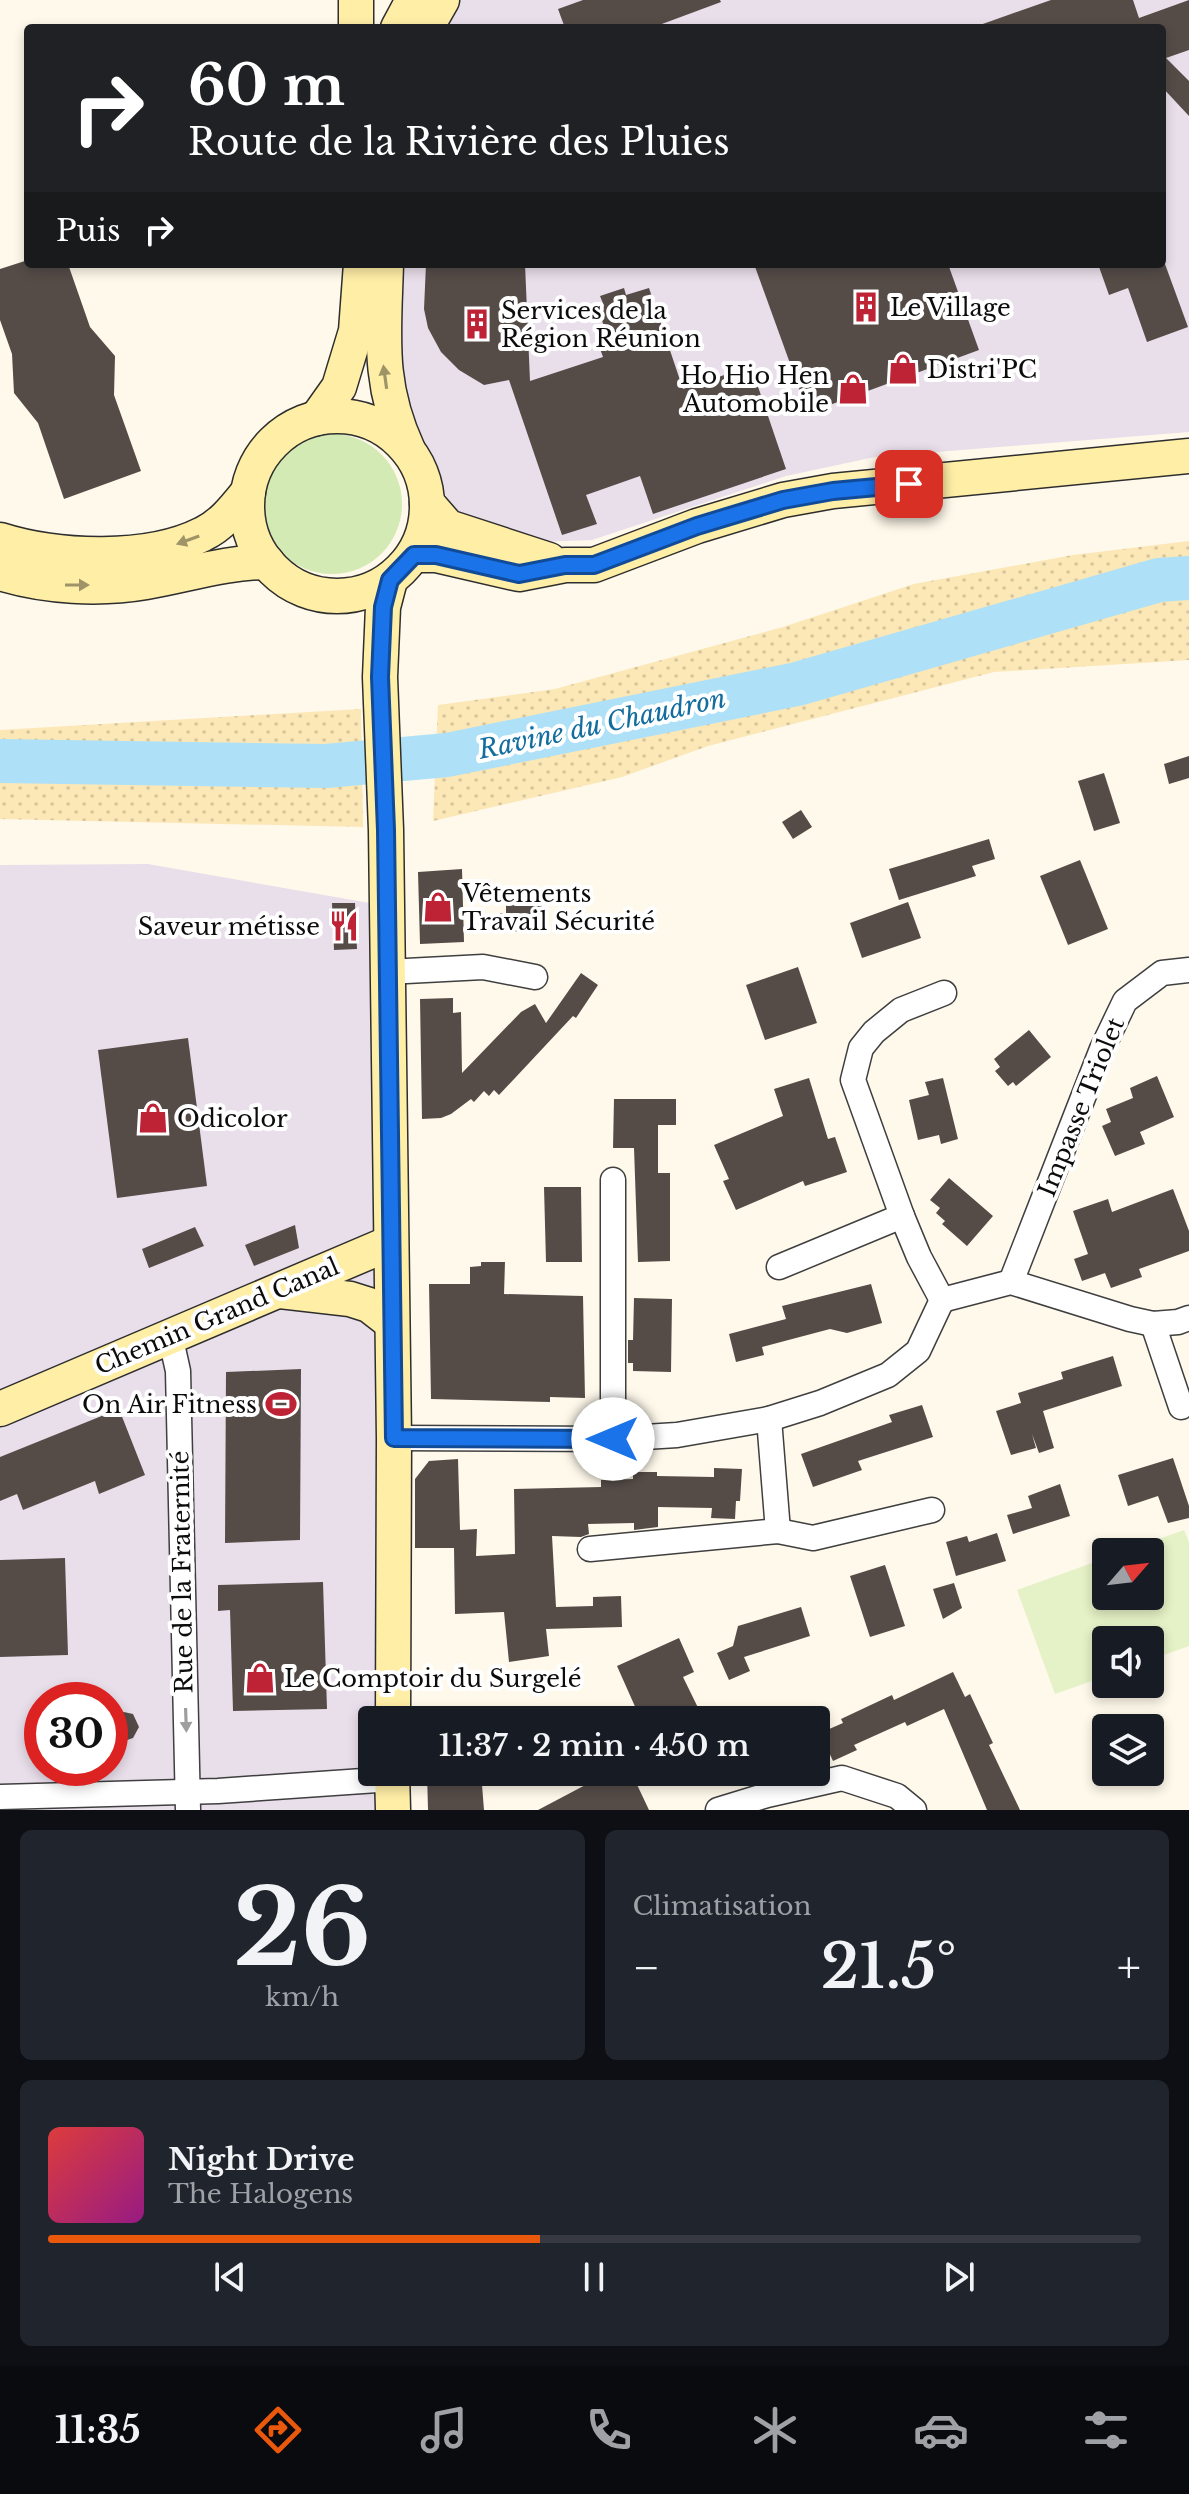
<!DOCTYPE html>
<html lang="fr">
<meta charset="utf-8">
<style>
:root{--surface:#171b24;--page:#20242c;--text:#f1f3f6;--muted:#9ea1a6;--line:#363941;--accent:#ea580c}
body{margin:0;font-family:"Libre Baskerville",serif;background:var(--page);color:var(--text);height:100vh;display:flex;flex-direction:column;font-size:30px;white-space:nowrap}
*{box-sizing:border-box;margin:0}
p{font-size:26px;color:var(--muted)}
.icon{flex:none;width:44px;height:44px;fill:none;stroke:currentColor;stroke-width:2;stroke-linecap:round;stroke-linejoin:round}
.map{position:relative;height:1810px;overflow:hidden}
.sheet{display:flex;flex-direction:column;gap:20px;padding:20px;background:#0d0f14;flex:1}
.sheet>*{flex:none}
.top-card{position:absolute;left:24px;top:24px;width:1142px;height:244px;border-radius:8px;box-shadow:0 4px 12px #0003;background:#202124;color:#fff;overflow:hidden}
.needle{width:52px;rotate:62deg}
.controls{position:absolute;left:1092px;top:1538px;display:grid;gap:16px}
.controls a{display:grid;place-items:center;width:72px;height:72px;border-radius:8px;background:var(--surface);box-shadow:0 4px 12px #0003;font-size:40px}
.speed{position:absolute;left:24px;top:1682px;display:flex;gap:16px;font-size:40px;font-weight:700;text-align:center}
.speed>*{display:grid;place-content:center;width:104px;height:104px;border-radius:50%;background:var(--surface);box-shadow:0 4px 12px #0003;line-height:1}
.speed .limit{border:12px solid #d22;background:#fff;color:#111}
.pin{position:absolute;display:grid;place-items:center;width:68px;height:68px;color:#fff;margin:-34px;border-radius:16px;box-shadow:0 4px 12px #0006}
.me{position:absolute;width:88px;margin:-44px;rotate:270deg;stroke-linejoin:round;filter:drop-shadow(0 0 6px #0008)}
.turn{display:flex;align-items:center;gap:28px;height:168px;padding:0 32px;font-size:36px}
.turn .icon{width:104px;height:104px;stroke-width:2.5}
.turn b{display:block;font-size:56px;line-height:68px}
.then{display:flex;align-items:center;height:76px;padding:0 32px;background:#0003;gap:16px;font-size:30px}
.big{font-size:60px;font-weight:600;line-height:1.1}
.sheet .widget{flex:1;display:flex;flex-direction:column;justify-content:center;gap:12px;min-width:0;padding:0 28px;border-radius:12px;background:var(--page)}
.sheet .dial{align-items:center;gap:0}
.dial b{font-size:104px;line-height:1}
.song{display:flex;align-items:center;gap:24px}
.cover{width:96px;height:96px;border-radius:12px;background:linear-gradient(135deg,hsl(0 70% 55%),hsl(310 70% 35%))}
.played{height:8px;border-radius:4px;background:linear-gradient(90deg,var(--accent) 45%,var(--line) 45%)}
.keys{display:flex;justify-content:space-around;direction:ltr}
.heat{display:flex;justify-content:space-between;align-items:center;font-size:44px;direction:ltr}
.sheet .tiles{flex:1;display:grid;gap:20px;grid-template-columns:1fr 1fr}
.widget:last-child{grid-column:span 2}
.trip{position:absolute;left:358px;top:1706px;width:472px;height:80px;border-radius:8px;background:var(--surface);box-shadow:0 4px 12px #0003;font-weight:600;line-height:80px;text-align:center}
.tab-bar{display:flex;height:128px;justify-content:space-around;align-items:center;background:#090b0e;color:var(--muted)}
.tab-bar .icon{width:56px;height:56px}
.tab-bar .on{color:var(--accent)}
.tab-bar b{font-size:36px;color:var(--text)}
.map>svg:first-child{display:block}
</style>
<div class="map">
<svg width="1189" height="1810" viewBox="0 0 1189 1810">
<defs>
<pattern id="sand-dots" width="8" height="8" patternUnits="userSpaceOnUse" patternTransform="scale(2)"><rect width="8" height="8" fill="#fce7b6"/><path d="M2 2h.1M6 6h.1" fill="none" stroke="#d7c59b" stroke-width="1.8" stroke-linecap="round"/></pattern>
</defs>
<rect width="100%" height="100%" fill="#fff9eb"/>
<g fill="#e9dfeb" fill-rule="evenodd">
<path d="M422,0H1189V432L875,457L786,476L592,540L540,542L468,527L450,507L430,454L363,362L368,264H1162V28H409Z"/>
<path d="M148,864L387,906L393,1720H372V1772L393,1810H0V865ZM42,1700H110V1768H42Z"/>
</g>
<circle fill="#d4eab4" cx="332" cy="504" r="70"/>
<g fill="url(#sand-dots)">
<path d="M1189,541V660L994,672L708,746L622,777L433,821L438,705L555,689L783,627L914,584L1073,555Z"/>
<path d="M361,709L363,827L0,819V730Z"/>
</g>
<path fill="#e5f1c6" d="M1184,1530L1189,1542V1646L1150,1660V1640H1106V1676L1055,1694L1017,1590L1106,1558V1596H1150V1552H1122Z"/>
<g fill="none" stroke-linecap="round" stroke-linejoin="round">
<path stroke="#aee1f7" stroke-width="44" d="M0,761L326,766L447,755L797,684L1159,580L1189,578"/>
</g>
<g fill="#554c48">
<path d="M583,0H720L721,2L651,28H565L558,9Z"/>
<path d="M1051,0H1133L1139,18L1189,0V50L1166,58L1189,81V116L1162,87V28H980V25Z"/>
<path d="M28,260V264H68L90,327L115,356L114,395L141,471L64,499L38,423L14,393L12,354L0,320V269Z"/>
<path d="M426,264H525L530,381L603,357L599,346L609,342L598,308L604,306L600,296L624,288L626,295L649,288L683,389L751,366L786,469L653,514L640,476L586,495L597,524L562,535L509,380L484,385L459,370L441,352L428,328L424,309Z"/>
<path d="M754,264H948L979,350L808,413Z"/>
<path d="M1098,264H1165L1188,327L1147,342L1128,288L1109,295Z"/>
<path d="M1189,756V778L1169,784L1164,764Z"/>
<path d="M1104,773L1120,823L1094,831L1078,781Z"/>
<path d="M801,810L812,827L793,839L782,822Z"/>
<path d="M989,839L995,859L972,866L976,876L899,900L889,869Z"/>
<path d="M1080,860L1108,929L1068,945L1040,876Z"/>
<path d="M462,869L464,942L420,944L418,872Z"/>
<path d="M542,899L543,930L500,932V913H506V900Z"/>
<path d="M908,902L921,938L862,958L850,923Z"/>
<path d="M332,903H355L357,949L334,950Z"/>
<path d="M798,967L817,1023L765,1040L746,985Z"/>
<path d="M581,973L598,985L576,1018L573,1016L499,1095L494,1090L489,1096L484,1091L474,1102L471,1099L451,1114L441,1118L422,1119L420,999L453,998V1013L461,1012L462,1073L521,1012L535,1004L546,1023Z"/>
<path d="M1029,1030L1051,1057L1016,1086L1013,1082L1008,1086L995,1071L1000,1067L994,1059Z"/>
<path d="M188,1038L207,1186L117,1198L98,1050Z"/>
<path d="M1157,1076L1174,1117L1140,1132L1145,1144L1115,1156L1102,1126L1111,1122L1106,1109L1133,1098L1130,1088Z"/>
<path d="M809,1078L828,1139L835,1137L847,1172L805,1186L803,1181L736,1210L723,1181L729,1179L714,1145L783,1116L774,1089Z"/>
<path d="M943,1078L958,1139L941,1144L939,1135L918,1140L909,1100L929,1095L925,1082Z"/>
<path d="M614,1099H676V1125H658V1173H670V1261L638,1262L634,1148H613Z"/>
<path d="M949,1178L993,1216L967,1246L942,1224L945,1221L936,1213L940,1208L930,1200Z"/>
<path d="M544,1187H581L582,1262H546Z"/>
<path d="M1173,1189L1189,1231V1251L1139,1269L1142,1277L1111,1288L1105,1273L1082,1281L1074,1259L1088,1254L1073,1211L1108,1199L1112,1212Z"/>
<path d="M295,1225L299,1248L254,1266L245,1245Z"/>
<path d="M195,1227L204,1246L149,1268L142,1249Z"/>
<path d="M481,1262H505L504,1294L583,1296L585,1398L550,1397V1402L431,1399L429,1284H470V1267L481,1266Z"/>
<path d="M871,1284L882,1323L847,1333L830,1329L762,1347L764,1355L736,1362L729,1334L786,1319L782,1306Z"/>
<path d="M634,1298L672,1299L671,1372L633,1371V1363H628V1340H633Z"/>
<path d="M1113,1356L1122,1386L1043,1411L1054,1448L1039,1453L1032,1434L1036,1448L1011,1455L996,1411L1021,1403L1018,1393L1063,1379L1061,1372Z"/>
<path d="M301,1369L300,1540L225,1543L226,1372Z"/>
<path d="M922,1405L933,1437L858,1461L862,1470L813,1487L801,1454L892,1422L889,1415Z"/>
<path d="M119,1409L145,1475L99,1494L95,1481L23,1510L17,1494L0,1501V1457Z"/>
<path d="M1173,1458L1189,1506V1518L1168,1523L1158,1496L1128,1506L1118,1475Z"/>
<path d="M458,1459L460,1530L477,1529L476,1556L515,1554L514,1489L601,1487V1480L633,1479V1472H657V1476L714,1477V1468L742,1469L740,1501H736L735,1519L711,1518L712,1508L658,1507V1527L634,1530V1523L588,1524L589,1534L581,1537L552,1536L556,1607L593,1606V1597L621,1596L622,1627L546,1629L549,1656L509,1662L504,1612L455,1614L454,1548H415V1479L429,1461Z"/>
<path d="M1060,1484L1070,1516L1013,1534L1007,1515L1032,1508L1028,1496Z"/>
<path d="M997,1533L1006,1561L956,1576L946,1542L967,1536L969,1542Z"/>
<path d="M65,1558L68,1655L0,1657V1560Z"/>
<path d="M885,1565L905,1626L870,1637L850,1576Z"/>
<path d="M323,1582L327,1709L233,1711L230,1610L218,1611V1585Z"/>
<path d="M954,1583L962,1608L943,1619L933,1589Z"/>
<path d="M801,1607L810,1636L744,1657L750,1671L729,1680L717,1653L733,1646L738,1626Z"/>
<path d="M679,1638L694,1672L683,1677L704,1720H641L617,1666Z"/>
<path d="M953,1672L965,1697L970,1694L993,1743L989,1745L1020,1810H987L944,1709L907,1726L905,1722L854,1745L857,1750L833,1761L820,1733L843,1723L841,1719L892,1695L894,1700Z"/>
<path d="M110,1709L133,1714L139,1727L133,1738L110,1746Z"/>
<path d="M427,1772H481L484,1810H428Z"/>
<path d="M610,1772H631L649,1810H538Z"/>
</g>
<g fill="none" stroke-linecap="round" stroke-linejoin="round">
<g stroke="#3f3f3f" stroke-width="27">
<g id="street">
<path d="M387,972L483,967L535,977"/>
<path d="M779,1267L902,1216"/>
<path d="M1011,1282L1102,1049L1125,1001L1162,973L1189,970"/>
<path d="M942,1300L919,1257L902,1216L853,1080L861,1048L874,1032L901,1010L944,993"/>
<path d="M942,1300L1011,1282L1130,1319L1153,1324L1178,1322L1189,1318"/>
<path d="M1153,1324L1181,1407"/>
<path d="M170,1335L178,1371L188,1810"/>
<path d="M769,1419L778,1531"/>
<path d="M394,1438L613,1439L677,1435L769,1419L820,1403L888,1375L918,1351L942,1300"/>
<path d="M613,1439V1180"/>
<path d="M590,1549L778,1531L813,1538L932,1510"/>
<path d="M0,1797L218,1791L392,1779"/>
<path d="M718,1810L767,1795L842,1778L897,1796L914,1810"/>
</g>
</g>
<g stroke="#2e2e2e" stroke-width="37">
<g id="secondary">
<path d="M356,28V0"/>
<path d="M398,28L413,0"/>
<path d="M426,28L442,0"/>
<path d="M386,264C384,335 377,383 408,450"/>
<circle cx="337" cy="506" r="90"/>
<path d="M317,418L339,387L356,331L361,264"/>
<path d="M427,503L448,527L549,560"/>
<path d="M0,540C57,558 148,562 203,534C222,525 235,508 248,492"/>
<path d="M414,555H436L519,574L565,565H594L697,526L783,500L833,491L1189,456"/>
<path d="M0,573C45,587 100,590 146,582C187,575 226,562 267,562"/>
<path d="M390,580L383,607L380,677L386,830L394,1438L393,1720"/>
<path d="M280,1291L350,1299L369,1305L391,1322"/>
<path d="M0,1409L390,1243"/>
<path d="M392,1772L393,1810"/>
</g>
</g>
<use href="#street" stroke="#fff" stroke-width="24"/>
<use href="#secondary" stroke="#ffeea6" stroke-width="34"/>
</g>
<defs><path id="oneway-solid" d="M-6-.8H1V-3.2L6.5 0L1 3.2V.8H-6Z" transform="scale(2)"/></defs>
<g fill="#9e9468">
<use href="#oneway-solid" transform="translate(385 377) rotate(-98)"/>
<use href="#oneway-solid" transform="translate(188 540) rotate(160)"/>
<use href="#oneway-solid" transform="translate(77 585)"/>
</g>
<use fill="#9e9e9e" href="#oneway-solid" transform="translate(186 1720) rotate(88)"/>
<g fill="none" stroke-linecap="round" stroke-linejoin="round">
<g stroke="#114b97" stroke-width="20">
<path id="route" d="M613,1439L394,1438L386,830L380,677L383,607L390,580L414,555H436L519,574L565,565H594L697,526L783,500L833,491L909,484"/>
</g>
<use href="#route" stroke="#1a73e8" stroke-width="14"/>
</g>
<defs>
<g id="building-bare" transform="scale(2.4)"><path d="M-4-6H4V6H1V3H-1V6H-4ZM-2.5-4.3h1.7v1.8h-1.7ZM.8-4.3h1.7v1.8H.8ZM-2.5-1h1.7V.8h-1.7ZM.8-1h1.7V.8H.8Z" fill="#be2235" stroke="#fff" stroke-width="2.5" paint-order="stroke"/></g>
<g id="shop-bare" transform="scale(2.4)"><path d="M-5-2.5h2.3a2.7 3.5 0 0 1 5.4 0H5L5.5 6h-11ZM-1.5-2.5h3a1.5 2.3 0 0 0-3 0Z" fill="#be2235" stroke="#fff" stroke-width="2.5" paint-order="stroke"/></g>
<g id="restaurant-bare" transform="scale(2.4)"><path d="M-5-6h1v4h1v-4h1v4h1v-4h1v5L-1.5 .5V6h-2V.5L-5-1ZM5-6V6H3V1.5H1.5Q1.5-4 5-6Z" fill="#be2235" stroke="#fff" stroke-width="2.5" paint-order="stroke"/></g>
<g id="stadium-bare" transform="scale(2.4)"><path d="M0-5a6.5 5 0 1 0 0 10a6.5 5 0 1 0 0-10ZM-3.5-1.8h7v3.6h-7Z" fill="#be2235" stroke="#fff" stroke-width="2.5" paint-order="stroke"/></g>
</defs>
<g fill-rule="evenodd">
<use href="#building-bare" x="866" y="307"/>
<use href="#building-bare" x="477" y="324"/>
<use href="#shop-bare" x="903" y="369"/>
<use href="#shop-bare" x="853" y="389"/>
<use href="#shop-bare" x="438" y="907"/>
<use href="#restaurant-bare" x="344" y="926"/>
<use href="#shop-bare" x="153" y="1118"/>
<use href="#stadium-bare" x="281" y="1404"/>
<use href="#shop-bare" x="260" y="1678"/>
</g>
<g text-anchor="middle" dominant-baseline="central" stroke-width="8" stroke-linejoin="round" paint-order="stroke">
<g font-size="24" fill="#0c0c0c" stroke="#fff" text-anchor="start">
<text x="890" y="307">Le Village</text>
<text x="501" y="310">Services de la<tspan x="501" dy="28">Région Réunion</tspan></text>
<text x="927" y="369">Distri'PC</text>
<text x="829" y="375" text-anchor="end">Ho Hio Hen<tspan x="829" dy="28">Automobile</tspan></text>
<text x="462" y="893">Vêtements<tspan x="462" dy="28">Travail Sécurité</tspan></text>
<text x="320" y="926" text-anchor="end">Saveur métisse</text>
<text x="177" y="1118">Odicolor</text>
<text x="257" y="1404" text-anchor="end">On Air Fitness</text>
<text x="284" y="1678">Le Comptoir du Surgelé</text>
</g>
<g font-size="24" fill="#0c0c0c" stroke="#fff">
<text transform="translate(1081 1107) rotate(-68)">Impasse Triolet</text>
<text transform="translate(217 1316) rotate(-23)">Chemin Grand Canal</text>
<text transform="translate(182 1572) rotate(-91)">Rue de la Fraternité</text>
</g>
<g font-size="26" font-style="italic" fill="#136d9f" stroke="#fff">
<text transform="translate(602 724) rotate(-12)">Ravine du Chaudron</text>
</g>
</g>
</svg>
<div class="controls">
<a><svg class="needle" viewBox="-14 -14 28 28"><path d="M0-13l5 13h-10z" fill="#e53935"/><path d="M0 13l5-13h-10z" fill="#9ea1a6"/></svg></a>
<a><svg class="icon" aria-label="sound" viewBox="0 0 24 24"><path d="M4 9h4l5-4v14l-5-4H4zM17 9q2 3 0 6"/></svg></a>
<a><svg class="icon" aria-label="layers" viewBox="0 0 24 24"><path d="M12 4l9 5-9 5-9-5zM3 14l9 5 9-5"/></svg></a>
</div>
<div class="speed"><div class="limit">30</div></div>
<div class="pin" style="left:909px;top:484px;background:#d93025"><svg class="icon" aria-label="arrive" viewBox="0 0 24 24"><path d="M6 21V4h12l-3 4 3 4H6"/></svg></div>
<svg class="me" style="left:613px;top:1439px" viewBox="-20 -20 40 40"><circle r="19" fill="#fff"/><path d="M0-13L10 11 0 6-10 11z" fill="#1a73e8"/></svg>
<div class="trip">11:37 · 2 min · 450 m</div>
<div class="top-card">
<div class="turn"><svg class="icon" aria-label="right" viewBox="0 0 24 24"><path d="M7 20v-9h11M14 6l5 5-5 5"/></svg><div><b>60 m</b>Route de la Rivière des Pluies</div></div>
<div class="then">Puis<svg class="icon" aria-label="right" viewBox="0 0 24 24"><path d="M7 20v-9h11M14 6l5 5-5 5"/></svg></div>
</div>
</div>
<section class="sheet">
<div class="tiles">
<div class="widget dial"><b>26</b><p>km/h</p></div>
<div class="widget"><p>Climatisation</p>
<div class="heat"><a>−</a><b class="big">21.5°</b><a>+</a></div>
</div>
<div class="widget">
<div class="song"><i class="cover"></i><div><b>Night Drive</b><p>The Halogens</p></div></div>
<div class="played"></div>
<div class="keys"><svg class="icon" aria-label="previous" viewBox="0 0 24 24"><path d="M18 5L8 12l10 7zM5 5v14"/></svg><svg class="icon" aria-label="pause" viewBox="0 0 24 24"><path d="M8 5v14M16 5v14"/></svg><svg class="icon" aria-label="next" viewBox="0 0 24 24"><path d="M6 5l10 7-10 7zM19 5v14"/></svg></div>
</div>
</div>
</section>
<nav class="tab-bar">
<b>11:35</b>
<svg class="icon on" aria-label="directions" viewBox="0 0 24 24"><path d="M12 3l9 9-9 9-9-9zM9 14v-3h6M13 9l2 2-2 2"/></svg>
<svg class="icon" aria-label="music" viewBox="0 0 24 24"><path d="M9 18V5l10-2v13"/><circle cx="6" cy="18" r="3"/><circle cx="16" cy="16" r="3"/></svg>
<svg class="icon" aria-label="phone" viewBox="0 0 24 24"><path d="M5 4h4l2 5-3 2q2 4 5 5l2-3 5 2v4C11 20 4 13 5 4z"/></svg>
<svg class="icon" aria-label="climate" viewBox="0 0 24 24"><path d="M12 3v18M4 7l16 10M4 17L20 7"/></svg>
<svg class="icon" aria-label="car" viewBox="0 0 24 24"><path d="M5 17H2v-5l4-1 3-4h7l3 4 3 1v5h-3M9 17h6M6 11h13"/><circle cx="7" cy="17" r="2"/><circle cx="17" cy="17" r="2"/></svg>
<svg class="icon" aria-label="filters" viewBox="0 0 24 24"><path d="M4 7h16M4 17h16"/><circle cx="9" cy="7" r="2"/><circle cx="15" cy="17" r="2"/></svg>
</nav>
